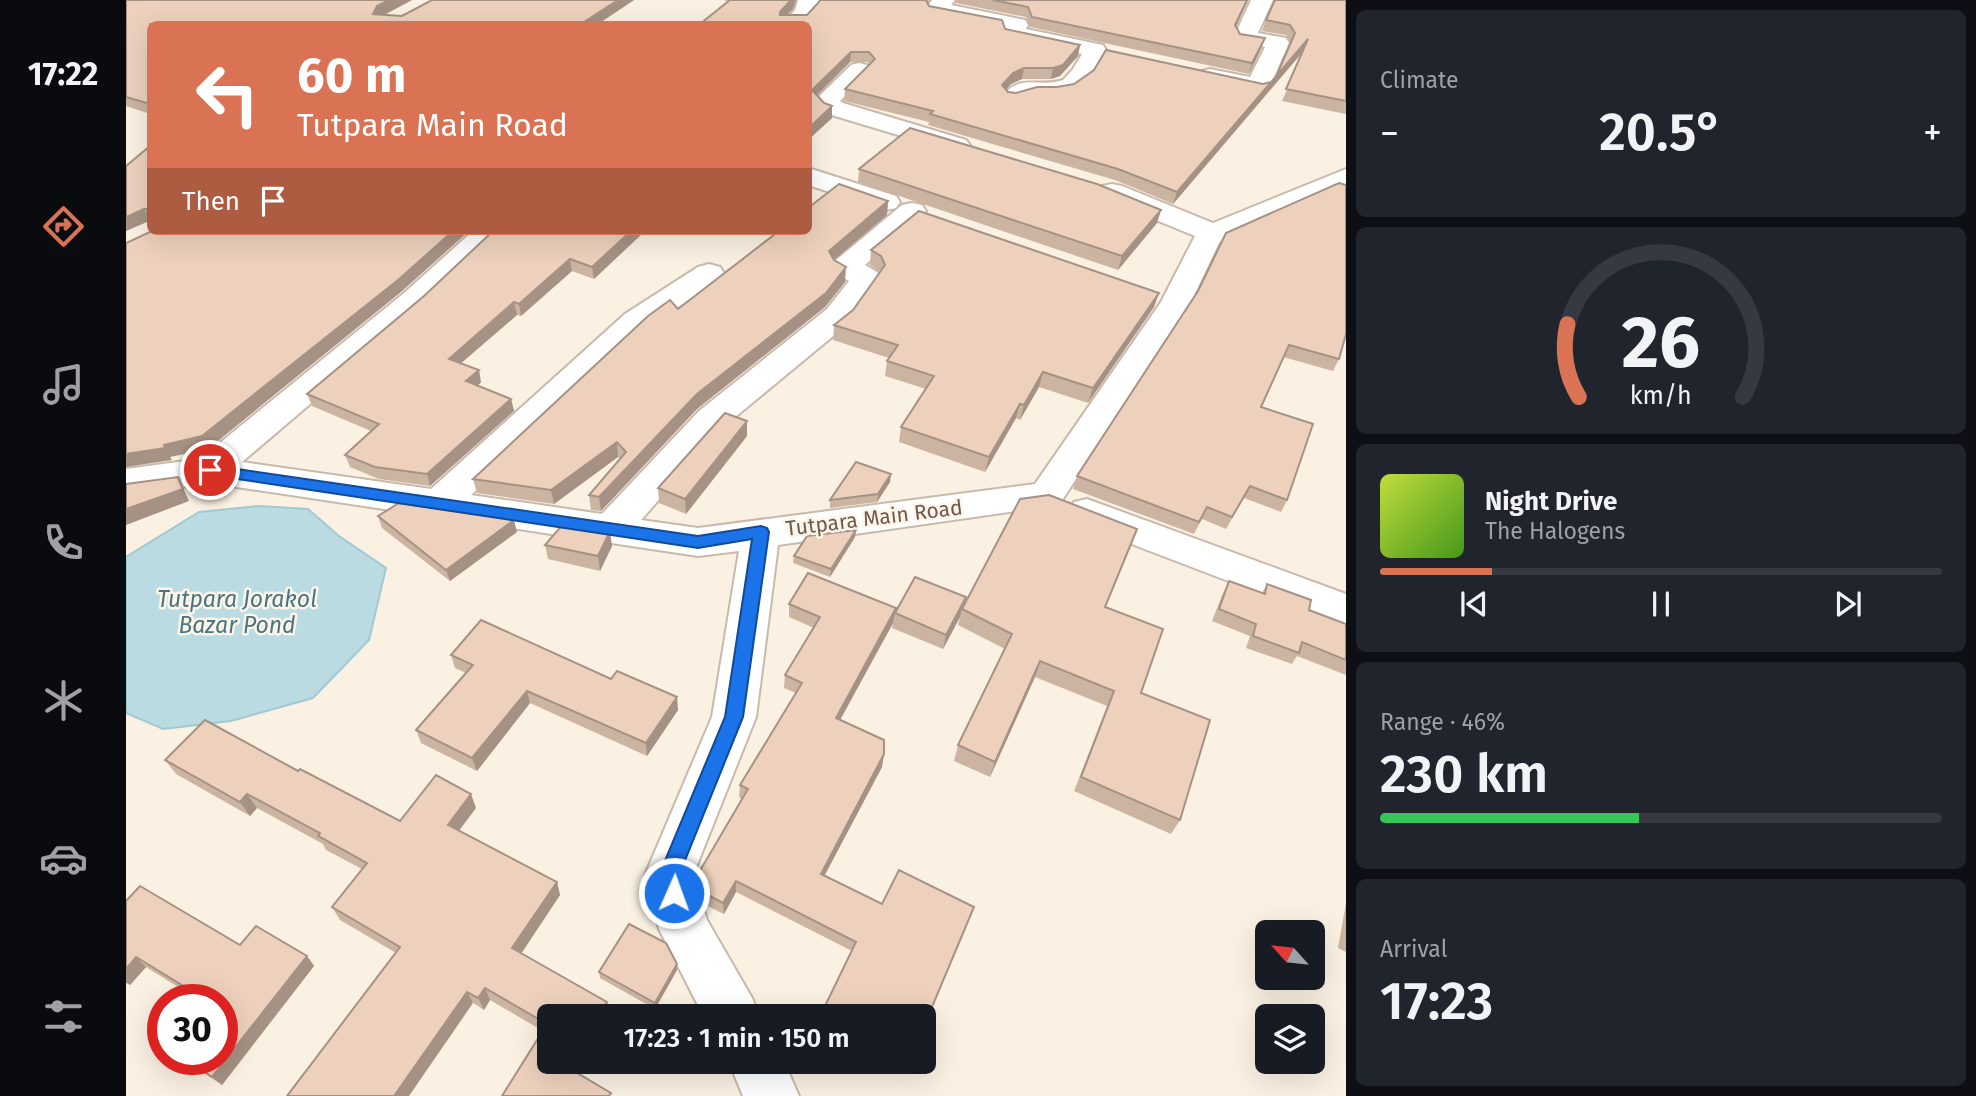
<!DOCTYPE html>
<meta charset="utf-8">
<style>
:root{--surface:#171b24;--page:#20242c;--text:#f1f3f6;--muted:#9ea1a6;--line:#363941;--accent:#d97353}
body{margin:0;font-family:"Fira Sans",sans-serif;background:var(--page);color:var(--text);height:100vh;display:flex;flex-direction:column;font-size:26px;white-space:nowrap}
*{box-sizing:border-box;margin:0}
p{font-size:23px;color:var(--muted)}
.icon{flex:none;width:38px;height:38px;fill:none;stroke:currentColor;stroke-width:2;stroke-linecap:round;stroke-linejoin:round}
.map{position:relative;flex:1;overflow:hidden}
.sheet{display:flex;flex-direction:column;gap:10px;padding:10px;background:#0d0f14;width:630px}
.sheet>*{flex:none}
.guide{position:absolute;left:21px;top:21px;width:665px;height:214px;border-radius:10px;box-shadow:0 7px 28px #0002;background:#d97353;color:#fff;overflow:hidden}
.needle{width:46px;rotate:297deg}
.tools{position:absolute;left:1129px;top:920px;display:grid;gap:14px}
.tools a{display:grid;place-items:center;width:70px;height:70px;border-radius:10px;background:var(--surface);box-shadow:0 7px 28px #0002;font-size:35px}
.speed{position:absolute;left:21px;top:984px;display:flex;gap:14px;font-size:35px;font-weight:700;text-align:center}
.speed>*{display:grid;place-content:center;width:91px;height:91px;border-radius:50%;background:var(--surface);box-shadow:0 7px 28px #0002;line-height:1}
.speed .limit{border:10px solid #d22;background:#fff;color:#111}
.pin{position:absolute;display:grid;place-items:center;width:60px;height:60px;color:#fff;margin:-30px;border:4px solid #fff;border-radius:50%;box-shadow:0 2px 7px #0007}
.me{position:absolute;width:77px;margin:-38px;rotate:2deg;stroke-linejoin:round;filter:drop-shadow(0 0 5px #0008)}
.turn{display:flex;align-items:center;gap:24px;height:147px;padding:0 35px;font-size:32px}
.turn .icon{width:91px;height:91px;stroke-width:2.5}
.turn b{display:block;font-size:49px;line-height:60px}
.then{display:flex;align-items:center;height:66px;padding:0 35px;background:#0003;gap:14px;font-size:26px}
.big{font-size:52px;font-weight:600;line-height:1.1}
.sheet .widget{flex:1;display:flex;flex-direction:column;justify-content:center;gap:10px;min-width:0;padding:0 24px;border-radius:10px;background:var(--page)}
.sheet .dial{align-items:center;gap:0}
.dial svg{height:182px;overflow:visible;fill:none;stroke:var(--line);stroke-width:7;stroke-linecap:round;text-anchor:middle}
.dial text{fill:var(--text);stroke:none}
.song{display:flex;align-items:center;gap:21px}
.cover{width:84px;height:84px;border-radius:10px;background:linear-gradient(135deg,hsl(70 70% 55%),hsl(100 70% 35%))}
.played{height:7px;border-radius:4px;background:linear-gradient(90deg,var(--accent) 20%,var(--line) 20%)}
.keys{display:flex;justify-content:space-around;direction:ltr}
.heat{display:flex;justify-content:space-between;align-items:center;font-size:38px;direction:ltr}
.charge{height:10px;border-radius:5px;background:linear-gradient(90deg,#34c759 46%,var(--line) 0)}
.trip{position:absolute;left:411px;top:1004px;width:399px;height:70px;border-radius:10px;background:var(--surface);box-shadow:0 7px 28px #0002;font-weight:600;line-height:70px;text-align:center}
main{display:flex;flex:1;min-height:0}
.dock{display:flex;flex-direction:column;width:126px;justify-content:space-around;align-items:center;background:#090b0e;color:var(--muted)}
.dock .icon{width:49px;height:49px}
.dock .selected{color:var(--accent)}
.dock b{font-size:32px;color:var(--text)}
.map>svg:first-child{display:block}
</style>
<main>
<nav class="dock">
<b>17:22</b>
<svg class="icon selected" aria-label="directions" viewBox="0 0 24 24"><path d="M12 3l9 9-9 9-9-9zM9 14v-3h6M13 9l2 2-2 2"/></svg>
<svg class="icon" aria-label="music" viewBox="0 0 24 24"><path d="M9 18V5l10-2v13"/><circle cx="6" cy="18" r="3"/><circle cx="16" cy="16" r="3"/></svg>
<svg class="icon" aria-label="phone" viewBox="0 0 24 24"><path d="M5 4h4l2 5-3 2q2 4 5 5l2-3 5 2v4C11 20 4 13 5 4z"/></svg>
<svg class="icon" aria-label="climate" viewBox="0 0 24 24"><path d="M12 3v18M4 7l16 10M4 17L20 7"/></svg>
<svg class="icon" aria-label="car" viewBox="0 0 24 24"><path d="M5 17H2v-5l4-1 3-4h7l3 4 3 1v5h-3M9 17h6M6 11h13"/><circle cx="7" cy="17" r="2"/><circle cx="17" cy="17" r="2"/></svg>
<svg class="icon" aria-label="filters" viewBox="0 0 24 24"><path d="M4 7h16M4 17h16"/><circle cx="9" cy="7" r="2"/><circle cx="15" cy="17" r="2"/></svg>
</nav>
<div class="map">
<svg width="1220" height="1096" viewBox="0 0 1220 1096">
<rect width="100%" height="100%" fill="#faf1e3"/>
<path fill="#badbe1" stroke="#a1c9d2" stroke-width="2" d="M132,506L182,509L213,536L260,568L243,640L187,698L105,721L37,729L0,713V557L73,512Z"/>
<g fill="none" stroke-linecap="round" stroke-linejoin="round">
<g stroke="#c9b9ab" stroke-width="4">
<g id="minor">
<path d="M672,0H694L690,12L679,24H656L669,10Z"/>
<path d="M806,0H829L825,5L899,20L902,25L900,29L977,45L980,50C969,74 958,94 929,96C922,97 913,93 907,95C896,98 893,104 880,101L877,96C893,73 915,88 937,80L947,69L956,54L879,38L876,33L878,29L802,14L799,9Z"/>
<path d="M1125,0H1147L1132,33L1160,38L1163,43L1144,86L1140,91L1132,93L1076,81L1072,76L1076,71L1084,69L1124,77L1139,47L1111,42L1108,37Z"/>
<path d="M733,63L741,65L745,70L714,101L717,103L840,140L844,145L840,150L831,153L822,150L699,113L688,101L725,65Z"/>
<path d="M682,168L770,196L774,202L770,208L760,210L682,185Z"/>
<path d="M1220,169V187L1097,239L1093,243L1065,302L933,505L652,545L630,717L567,875L581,920L626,998L634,1017H578L533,929L519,875L586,717L613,551L572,556L84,483L0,495V469L74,459L277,294L347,231H378L299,306L116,462L305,489L499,314L572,267L583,264L594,267L598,273L594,279L521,328L345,495L476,514L573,411L701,309L723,281L709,273L704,267L709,261L776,205L786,203L796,205L800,211L739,265L751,272L755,278L723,323L597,427L515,520L572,528L909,484L1035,302L1069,236L976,198L972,192L976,186L986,184L996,186L1087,223Z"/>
<path d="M961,499L1220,594V626L948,522L942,512L948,502Z"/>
<path d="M603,1062H658L673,1096H617Z"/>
</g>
</g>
<use href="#minor" fill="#fff" fill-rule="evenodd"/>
</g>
<g fill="#ccb4a3">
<path d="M0,0H286L258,15L276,16L306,0H508L472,24H24V114L0,106Z"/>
<path d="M597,0H670L667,9L661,15H681L804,0L801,3L803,6L879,29L954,45L952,56L934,76L925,79H896L885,84L880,90L882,92L890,93L931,87L1137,84L1145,82L1150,77L1165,43L1160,35L1136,31L1140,20L1220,0V114L1156,101L1177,52L1047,204L989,180L802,125L803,122L718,101L719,89L743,65L742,62H724L691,95L706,118L682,140V24Z"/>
<path d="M830,0H1122L1110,27L1114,34L1135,49L1123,74L904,27L900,17L830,3Z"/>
<path d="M24,146V224L23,221L0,231V166Z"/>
<path d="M733,169L1035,210L1031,223L992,270L732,182Z"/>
<path d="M1220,185L1213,359L1207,371L1157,357L1135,407L1161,500L1155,512L1118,498L1100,529L1076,519L1068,534L947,489L951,476Z"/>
<path d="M762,201L761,215L708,260L719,282L699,307L571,409L475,511L465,510L463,495L494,459L492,457L428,504L351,493L347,479L552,309Z"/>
<path d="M367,231H519L468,279L446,271L395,316L391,315L335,363L355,382L352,386L385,399L388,411L304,486L253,479L224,467L219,455L245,431L186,406L181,394L298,296Z"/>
<path d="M745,250L1028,307L962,403L913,387L894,420L890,418L859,472L773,442L775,427L800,389L759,376L761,361L763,358L707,340L708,325L727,310L754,272L744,265Z"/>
<path d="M621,436L560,514L533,503L532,488Z"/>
<path d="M764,482L751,502L704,508V500Z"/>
<path d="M252,516L391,532L324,581L256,528Z"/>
<path d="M730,530L729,537L704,577L667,563L668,556Z"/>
<path d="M419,545L486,546L474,571L422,559Z"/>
<path d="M1103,581L1136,593L1141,584L1183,610L1220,624V675L1171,656L1166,664L1120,648L1124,636L1086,621L1097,593Z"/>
<path d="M840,597L838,604L979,607L1015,693L1054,820L1045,834L948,791L981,706L909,677L864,777L828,761L832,745L879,649L832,625L834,617L817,649L766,628L767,623L714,720L756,767L698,876L798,1017H699L697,1016L699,1006L726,951L610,892L598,914L579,905L573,886L572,874L616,799L613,797L614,785L670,693L658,688L659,675L688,628L663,617V604L770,608V611Z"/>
<path d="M325,655L552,710L521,756L404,703L351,771L295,743L290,730L340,673L329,668Z"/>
<path d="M39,760L172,771L274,821L350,808L333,831L431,882L434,895L395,953L483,1013L481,1017H424V1062H455L450,1072L376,1096L417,1031L364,1000L358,1010L270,953L214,920L206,907L236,869L200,850L197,844L131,808L124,816L50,774Z"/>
<path d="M0,901L114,945L181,956L188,966L96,1085L57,1059H96L70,998L20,967L4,985L0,983Z"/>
<path d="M1220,903V952L1212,948Z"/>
<path d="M551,964V970L529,1009L474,978L473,972Z"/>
</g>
<g fill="#a69284">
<path d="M263,0H286L254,17L247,14L251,6Z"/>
<path d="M492,0H508L472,24H455Z"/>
<path d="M665,0H670L667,9L654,22V12Z"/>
<path d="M1121,0H1122L1106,36L1109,25Z"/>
<path d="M1139,38L1135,49L1123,74L1126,63Z"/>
<path d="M1182,39L1178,50L1047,204L1051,192Z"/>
<path d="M954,45L952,56L934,76L925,79L927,68Z"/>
<path d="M725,52L724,62L685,101L686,90Z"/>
<path d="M898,68L896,79L885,84L874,96L876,85L887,73Z"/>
<path d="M706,106V118L682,140V129Z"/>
<path d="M762,201L761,215L702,265L703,251Z"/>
<path d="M18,209L23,221L0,231V217Z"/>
<path d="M1035,210L1031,223L992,270L996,256Z"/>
<path d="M327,231H343L275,292L82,449L44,457L46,460L0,467V454Z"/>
<path d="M505,231H519L468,279L466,267Z"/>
<path d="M444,259L446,271L395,316L393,304Z"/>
<path d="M720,267L719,282L699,307L571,409L475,511L473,497L571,394Z"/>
<path d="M1033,293L1028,307L962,403L967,388Z"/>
<path d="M388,302L391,315L326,371L323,359Z"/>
<path d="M353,370L355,382L343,394L340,381Z"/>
<path d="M917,372L913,387L894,420L898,405Z"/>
<path d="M385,399L388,411L304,486L301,474Z"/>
<path d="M894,404L890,418L859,472L863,457Z"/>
<path d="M621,421V436L560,514L559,499Z"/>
<path d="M491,442L492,457L428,504L425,490Z"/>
<path d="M765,474L764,482L751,502L752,494Z"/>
<path d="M52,477L63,501L0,525V509Z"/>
<path d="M388,520L391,532L324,581L320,570Z"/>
<path d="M730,530L729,537L704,577L705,569Z"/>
<path d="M484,531L486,546L474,571L472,556Z"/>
<path d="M840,597L837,610L836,609L834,617L817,649L820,635Z"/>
<path d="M770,608L767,623L708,731L710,718Z"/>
<path d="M914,661L909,677L864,777L869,762Z"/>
<path d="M401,691L404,703L351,771L346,758Z"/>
<path d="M551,697L552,710L521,756L520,743Z"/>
<path d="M758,754L756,767L693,886L695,874Z"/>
<path d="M121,794L131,808L124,816L114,802Z"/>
<path d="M345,794L350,808L327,838L322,825Z"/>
<path d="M610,881V892L598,914L597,903Z"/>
<path d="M431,882L434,895L391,960L386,948Z"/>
<path d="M181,956L188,966L96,1085L86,1077Z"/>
<path d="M10,957L20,967L4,985L0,982V969Z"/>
<path d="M551,964V970L529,1009V1003Z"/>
<path d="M359,988L364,1000L358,1010L352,998Z"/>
<path d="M341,992L347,1003L283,1096H268Z"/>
<path d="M481,1002L483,1013L481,1017H472Z"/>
<path d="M446,1062H455L446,1078L443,1068Z"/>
</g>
<g fill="#edd1bd" stroke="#a69284" stroke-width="2">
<path d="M0,0H263L251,6L247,14L276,16L306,0H492L455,24H24V104L0,97Z"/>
<path d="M604,0H665L654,12V15H681L693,2L694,0H800L803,6L876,20L879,29L954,45L937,65L927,68H898L887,73L876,85L882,92L890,93L911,87H931L948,84L968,70L980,50L1137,84L1145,82L1150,77L1169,33L1164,25L1140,20L1149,0H1220V101L1160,89L1182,39L1051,192L992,169L804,114L807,111L719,89L749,59L743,52H725L686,90L698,103L706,106L682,129V24H574Z"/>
<path d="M867,0H1121L1109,25L1114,34L1139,38L1126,63L906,17L902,7Z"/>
<path d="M784,128L971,184L1035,210L996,256L733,169Z"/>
<path d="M24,146V217L21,216V209H18L0,217V166Z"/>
<path d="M1213,183L1220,185V334L1213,359L1163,345L1135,407L1187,424L1161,500L1124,486L1106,517L1081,507L1073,522L951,476L1072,291L1100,233Z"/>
<path d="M713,184L762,201L703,251L708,260L720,267L700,293L571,394L473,497L463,495L500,452L491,442L425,490L347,479L522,316L544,300L552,309L653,231H682V208Z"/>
<path d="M793,211L1033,293L967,388L917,372L898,405L894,404L863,457L775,427L808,376L761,361L772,345L708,325L727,310L759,265L755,256L745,250Z"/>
<path d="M26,231H327L272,280L76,436L38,445L39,448L0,454V243Z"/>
<path d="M367,231H505L466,267L444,259L393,304L388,302L323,359L353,370L340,381L385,399L301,474L249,467L219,455L253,424L181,394L298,296Z"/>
<path d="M599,413L621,421L559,499L532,488Z"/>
<path d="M730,462L765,474L752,494L704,500Z"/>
<path d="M52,477L57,489L0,509V484Z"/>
<path d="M923,495L1011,529L979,607L1037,629L1015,693L1084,720L1054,820L955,777L988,691L914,661L869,762L832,745L886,634L836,609L894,499Z"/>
<path d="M273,503L388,520L320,570L252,516Z"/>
<path d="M437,524L484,531L472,556L419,545Z"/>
<path d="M730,530L705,569L668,556L681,536Z"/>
<path d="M682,573L770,608L710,718L758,740V754L695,874L756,904L773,870L848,907L798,1026V1017H719L699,1006L730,942L610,881L597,903L578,893L572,874L622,789L614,785L676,683L659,675L694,617L663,604Z"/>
<path d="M789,577L840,597L820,635L769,613Z"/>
<path d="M1103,581L1139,594L1141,584L1185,600L1183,610L1220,624V660L1176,642L1173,653L1127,636L1130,624L1093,609Z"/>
<path d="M355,620L485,679L491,671L551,697L520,743L401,691L346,758L290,730L347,665L325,655Z"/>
<path d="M79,720L172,771L174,769L274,821L310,775L345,794L322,825L431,882L386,948L481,1002L472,1017H424V1062H446L443,1068L485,1093L483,1096H376L421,1024L359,988L352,998L341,992L268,1096H161L274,947L206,907L241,863L192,836L194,833L121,794L114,802L39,760Z"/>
<path d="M14,886L114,945L130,926L181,956L86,1077L60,1059H96V999H68L72,995L10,957L0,969V901Z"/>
<path d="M503,924L540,943L551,964L529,1003L473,972Z"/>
</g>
<path fill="#1a73e8" stroke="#114b97" stroke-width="2" d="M84,465L572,536L635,526L641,528L643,532L617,717L553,875L558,893L555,900L548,902L541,900L533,875L599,717L626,539L572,548L78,474L76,470L78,467Z"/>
<g text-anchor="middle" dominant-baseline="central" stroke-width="5" stroke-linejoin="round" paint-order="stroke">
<g font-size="21" fill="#6f594c" stroke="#fdf5e9">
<text transform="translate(748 518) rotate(-7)">Tutpara Main Road</text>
</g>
<g font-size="23" font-style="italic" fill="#477681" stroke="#fdf5e9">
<text x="111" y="599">Tutpara Jorakol<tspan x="111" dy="26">Bazar Pond</tspan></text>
</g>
</g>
</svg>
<div class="tools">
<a><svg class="needle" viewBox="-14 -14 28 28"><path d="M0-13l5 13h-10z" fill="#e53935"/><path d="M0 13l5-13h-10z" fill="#9ea1a6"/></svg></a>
<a><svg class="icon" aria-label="layers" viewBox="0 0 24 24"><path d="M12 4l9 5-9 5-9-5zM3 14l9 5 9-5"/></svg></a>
</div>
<div class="speed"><div class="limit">30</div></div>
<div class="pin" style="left:84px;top:470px;background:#d93025"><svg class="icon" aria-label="arrive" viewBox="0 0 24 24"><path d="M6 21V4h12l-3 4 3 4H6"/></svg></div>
<svg class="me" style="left:548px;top:893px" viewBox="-20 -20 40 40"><circle r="17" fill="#1a73e8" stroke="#fff" stroke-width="3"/><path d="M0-11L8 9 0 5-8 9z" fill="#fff"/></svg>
<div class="trip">17:23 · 1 min · 150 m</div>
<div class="guide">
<div class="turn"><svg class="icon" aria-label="left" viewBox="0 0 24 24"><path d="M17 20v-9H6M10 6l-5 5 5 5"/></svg><div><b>60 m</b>Tutpara Main Road</div></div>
<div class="then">Then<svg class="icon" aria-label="arrive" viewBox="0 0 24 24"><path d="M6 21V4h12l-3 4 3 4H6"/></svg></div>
</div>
</div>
<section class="sheet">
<div class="widget"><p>Climate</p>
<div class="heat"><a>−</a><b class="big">20.5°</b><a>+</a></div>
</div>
<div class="widget dial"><svg viewBox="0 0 100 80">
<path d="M14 69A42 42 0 1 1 86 69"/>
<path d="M14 69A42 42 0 0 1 9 37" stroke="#d97353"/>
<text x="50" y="56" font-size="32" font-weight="700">26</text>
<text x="50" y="72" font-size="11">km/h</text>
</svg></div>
<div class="widget">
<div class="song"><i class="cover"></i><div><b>Night Drive</b><p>The Halogens</p></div></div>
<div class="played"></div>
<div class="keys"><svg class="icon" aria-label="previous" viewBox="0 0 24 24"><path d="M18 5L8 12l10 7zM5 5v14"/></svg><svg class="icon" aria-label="pause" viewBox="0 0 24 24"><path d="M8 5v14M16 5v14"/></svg><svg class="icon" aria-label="next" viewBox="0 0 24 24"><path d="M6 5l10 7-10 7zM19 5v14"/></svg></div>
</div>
<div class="widget"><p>Range · 46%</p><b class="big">230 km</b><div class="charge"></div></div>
<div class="widget"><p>Arrival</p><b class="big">17:23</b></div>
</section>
</main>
